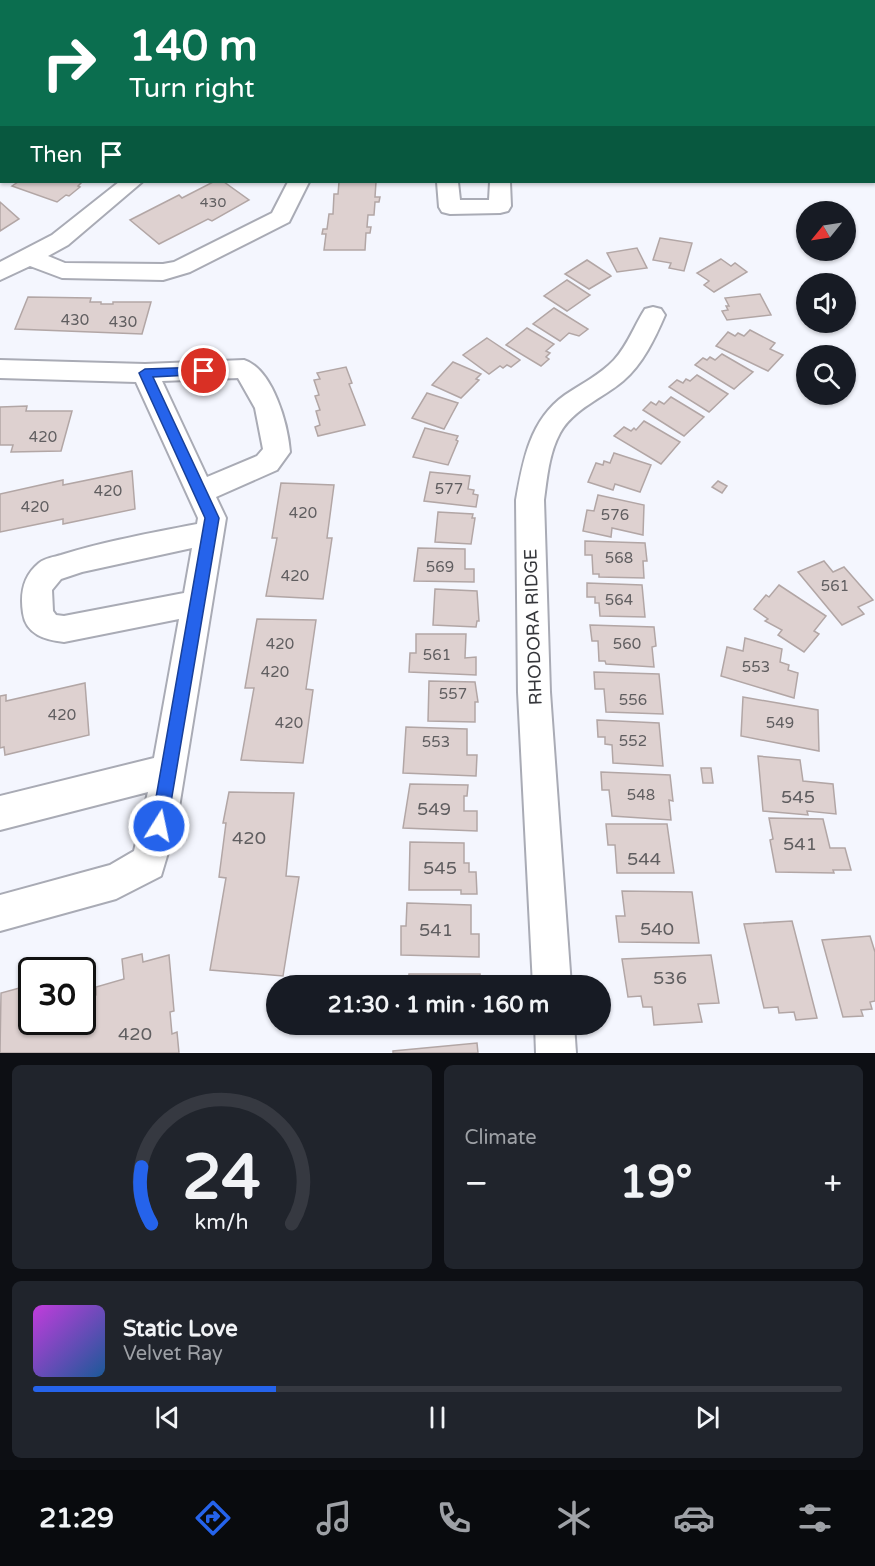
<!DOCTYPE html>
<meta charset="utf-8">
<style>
:root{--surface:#171b24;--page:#20242c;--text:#f1f3f6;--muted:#9ea1a6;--line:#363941;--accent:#2563eb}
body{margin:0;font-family:"Varela Round",sans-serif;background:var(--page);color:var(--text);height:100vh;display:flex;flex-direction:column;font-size:22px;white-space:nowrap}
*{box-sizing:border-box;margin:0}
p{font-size:20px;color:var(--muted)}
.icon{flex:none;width:33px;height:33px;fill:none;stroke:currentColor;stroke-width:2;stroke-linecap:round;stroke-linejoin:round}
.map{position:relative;height:1053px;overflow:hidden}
.side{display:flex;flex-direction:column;gap:12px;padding:12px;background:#0d0f14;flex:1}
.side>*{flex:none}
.guide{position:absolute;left:0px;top:0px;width:876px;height:183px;box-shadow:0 2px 4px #0004;background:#0b6e4f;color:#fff;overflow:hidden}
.needle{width:39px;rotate:240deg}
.controls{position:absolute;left:796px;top:201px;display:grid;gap:12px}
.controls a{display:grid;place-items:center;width:60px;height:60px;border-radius:50%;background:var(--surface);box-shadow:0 2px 4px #0004;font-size:30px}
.speed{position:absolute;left:18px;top:957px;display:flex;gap:12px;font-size:30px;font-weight:700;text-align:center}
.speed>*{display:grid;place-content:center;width:78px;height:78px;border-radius:50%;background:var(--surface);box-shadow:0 2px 4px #0004;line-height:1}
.speed .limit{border:3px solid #111;border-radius:9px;background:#fff;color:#111}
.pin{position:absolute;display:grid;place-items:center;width:51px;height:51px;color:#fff;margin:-26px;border:3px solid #fff;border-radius:50%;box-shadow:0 2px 6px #0007}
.me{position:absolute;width:66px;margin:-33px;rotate:10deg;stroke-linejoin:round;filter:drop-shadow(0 0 4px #0008)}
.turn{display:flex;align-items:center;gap:21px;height:126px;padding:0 30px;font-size:27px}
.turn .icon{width:78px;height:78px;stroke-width:2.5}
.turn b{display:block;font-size:42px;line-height:51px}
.then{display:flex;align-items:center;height:57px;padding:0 30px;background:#0003;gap:12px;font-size:22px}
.big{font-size:45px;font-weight:700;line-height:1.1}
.side .widget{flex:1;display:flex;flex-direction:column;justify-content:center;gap:9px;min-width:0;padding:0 21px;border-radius:9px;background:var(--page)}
.side .dial{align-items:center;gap:0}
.dial svg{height:156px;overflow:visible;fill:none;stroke:var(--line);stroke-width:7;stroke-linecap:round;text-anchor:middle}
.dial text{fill:var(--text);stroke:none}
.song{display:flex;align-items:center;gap:18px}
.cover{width:72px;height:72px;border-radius:9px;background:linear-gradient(135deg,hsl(290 70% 55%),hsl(210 70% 35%))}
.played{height:6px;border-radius:3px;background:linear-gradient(90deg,var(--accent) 30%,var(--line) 30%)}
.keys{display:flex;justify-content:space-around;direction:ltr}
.heat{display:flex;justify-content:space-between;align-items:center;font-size:33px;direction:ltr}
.side .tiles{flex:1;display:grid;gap:12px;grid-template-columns:1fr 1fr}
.widget:last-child{grid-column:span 2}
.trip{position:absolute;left:266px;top:975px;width:345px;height:60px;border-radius:30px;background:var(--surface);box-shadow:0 2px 4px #0004;font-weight:700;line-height:60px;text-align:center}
.tabs{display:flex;height:96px;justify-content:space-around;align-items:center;background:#090b0e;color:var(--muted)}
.tabs .icon{width:42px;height:42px}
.tabs .on{color:var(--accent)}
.tabs b{font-size:27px;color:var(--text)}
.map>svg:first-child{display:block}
</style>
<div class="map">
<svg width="875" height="1053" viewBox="0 0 875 1053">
<rect width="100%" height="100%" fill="#f4f6fe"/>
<g fill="#ded1d0" stroke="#b2a6a5" stroke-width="1.5">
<path d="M543,0H628L542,2Z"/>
<path d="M18,182H82L78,186L80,187L69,196L66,195L57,202L12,186Z"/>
<path d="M213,182H224L249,200L212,221L208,219L159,244L130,220L179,195L182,198Z"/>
<path d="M339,182H376L375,197H380L379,202H375L374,215H368L367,227H371L370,233H366L365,250H324L326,234H322L323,229H327L329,214H333L334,194H338Z"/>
<path d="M0,202L19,219L0,231Z"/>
<path d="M660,238L692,243L684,271L669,268L671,263L653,260Z"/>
<path d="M637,248L647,268L617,272L607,253Z"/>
<path d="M721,259L731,266L735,263L747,272L714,292L704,285L709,281L697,273Z"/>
<path d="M587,260L610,275L611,276L589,289L565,274Z"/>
<path d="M567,280L590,295L567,311L544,296Z"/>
<path d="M760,294L771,315L727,320L722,311L728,310L726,306H729L725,298Z"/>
<path d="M28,297L91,298L90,302H101V304H113V302H151L142,334L15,329Z"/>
<path d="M554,308L588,329L579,336L569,333L560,341L533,324Z"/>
<path d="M527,328L554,344L546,351L550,353L546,357L549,359L541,366L506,345Z"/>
<path d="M750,330L775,343L770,349L783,355L768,371L716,346L728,332L735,336L738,333L744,336Z"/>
<path d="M487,338L520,360L511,367L507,365L503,368L500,366L489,374L463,355Z"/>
<path d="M722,354L753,372L734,389L695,365L703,358L707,360L710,357L715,360Z"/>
<path d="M453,362L481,374L476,379L479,380L461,398L432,385Z"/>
<path d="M346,367L352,383L349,384L365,425L318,436L315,427L320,425L316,411L320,410L315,396L319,395L314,380L320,379L317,373Z"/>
<path d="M697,375L728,394L709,412L669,387L677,380L683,383L686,379L690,381Z"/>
<path d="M427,393L458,403L444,429L412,418Z"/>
<path d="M671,397L704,417L684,436L643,410L651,402L656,405L659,401L664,404Z"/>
<path d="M27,406L26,411H72L61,451L11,452L13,445H0V407Z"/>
<path d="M644,421L680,442L661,464L614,436L624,427L631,431L634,428L636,430Z"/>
<path d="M425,428L458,436L456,440L458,441L448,465L413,457Z"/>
<path d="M614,453L651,465L640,492L615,484L613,490L588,482L596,463L603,465L604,461L610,463Z"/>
<path d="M132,471L135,509L63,524V519L0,532V494L63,480V485Z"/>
<path d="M430,472L470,476L468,489L474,490L473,494L478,495L476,507L424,501Z"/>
<path d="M718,481L727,486L722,493L712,487Z"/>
<path d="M281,483L334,485L327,538H332L323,599L266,596L277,538H272Z"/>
<path d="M598,495L644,505L643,535L612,528L611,537L583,531L587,510L594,511Z"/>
<path d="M438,512L473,514L472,518H475L471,544L435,542Z"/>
<path d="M585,541L645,543L647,561H643L644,578L599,577V574H593L592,555H585Z"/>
<path d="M418,548L465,549V569H474V582L414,581Z"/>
<path d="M824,561L833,572L844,567L873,600L858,607L864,614L842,625L798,572Z"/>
<path d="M587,583L642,585L645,617L600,616L599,603H595V597H587Z"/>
<path d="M779,585L826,616L814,631L819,634L804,652L778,635L782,630L765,621L768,619L754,609L766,595L769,597Z"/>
<path d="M435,589L477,591L479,621H477L476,627L433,625Z"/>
<path d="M257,619L316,620L306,689L313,690L303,763L241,760L254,688H245Z"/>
<path d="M590,625L654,627L656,646L652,647L654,667L606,664L605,661H599L598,641H592Z"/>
<path d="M416,634H466L465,658L476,657V675L409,672L410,653H416Z"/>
<path d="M745,638L782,649L780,662L789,665L788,670L798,673L794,698L721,676L727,647L743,651Z"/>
<path d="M594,672L659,674L663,714L606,712L604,689H595Z"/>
<path d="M429,681L475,682L478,702H475V722L428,721Z"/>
<path d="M85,683L89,735L5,755L4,747L0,748V696L6,695V701Z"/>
<path d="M743,697L818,710L819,751L741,736Z"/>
<path d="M597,720L659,723L663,766L613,763L612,745L605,744V737H598Z"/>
<path d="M406,727L467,729V755H477L476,776L403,773Z"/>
<path d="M758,756L800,760L803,781L833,784L836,814L807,811L808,815L763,811Z"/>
<path d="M701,768H711L713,783H703Z"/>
<path d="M601,772L670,775L673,801L669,800L671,820L612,816L609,790H602Z"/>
<path d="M410,784L468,785L467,796H464V811H477V831L403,828Z"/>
<path d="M229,792L294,793L286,876L299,877L283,976L210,970L226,878L219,877L226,823H223Z"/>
<path d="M769,818L823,819L830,848H845L851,870H833L834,873L776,872L770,840L773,839Z"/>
<path d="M606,824H667L674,873H617L615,845H608Z"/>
<path d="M410,842L464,843V863H469V872H476L477,894H461V890H409Z"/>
<path d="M622,891L692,892L699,943L619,942L616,916H625Z"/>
<path d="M407,903L471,905V934H479V957L401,955V926H406Z"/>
<path d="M792,921L817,1018L796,1020L794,1012L779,1013L778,1007L764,1008L744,924Z"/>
<path d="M870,936L875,952V1001L870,1002L872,1009L861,1010L863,1016L843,1017L822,940Z"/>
<path d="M142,954L143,962L169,955L174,1011L170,1012L172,1034L177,1032L179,1053H0L1,993L23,987V1009L32,1007V1022H82V999L96,995V987L124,979L122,959Z"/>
<path d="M711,955L719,1003L698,1004L702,1022L654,1025L652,1007H643L641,996L628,997L622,959Z"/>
<path d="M409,974H480L481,986H408Z"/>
<rect x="408" y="1024" width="60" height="5"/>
<path d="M477,1043L478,1053H393V1051Z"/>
</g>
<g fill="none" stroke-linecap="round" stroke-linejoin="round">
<g stroke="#a9abb5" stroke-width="4">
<g id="minor">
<path d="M6,0H35L34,2Z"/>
<rect x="51" y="0" width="18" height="2"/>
<rect x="106" y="0" width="18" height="2"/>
<path d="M209,0H227L209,2Z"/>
<path d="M260,0H278L260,2Z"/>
<rect x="434" y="0" width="18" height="2"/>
<rect x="484" y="0" width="18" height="2"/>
<path d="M520,0H538V2H521Z"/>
<rect x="623" y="0" width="18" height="2"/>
<rect x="0" y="12" width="2" height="10"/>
<rect x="874" y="12" width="1" height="11"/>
<path d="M875,41V52H874V41Z"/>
<path d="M2,96V108L0,109V97Z"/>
<path d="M0,141H2L0,154Z"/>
<path d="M119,182H142L68,245L48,256L65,263L163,264L174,262L272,213L288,182H309L289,222L190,272L163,280L62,278L30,266L0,280V262L52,235Z"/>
<path d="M437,182H458L460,200H489L490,182H510L511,206L508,211L500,213L450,214L442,212L439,207Z"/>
<path d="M653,307L661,309L665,315C655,338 643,364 623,381C603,398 573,409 560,433C549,453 547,478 544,500L550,692L571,986H533L518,692L516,500C523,460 530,420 565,395C581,384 600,375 614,360C628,345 634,326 645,309Z"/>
<path d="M0,360L145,364L244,360C273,369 288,425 290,452L277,470L216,497L226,518L176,826L161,876L116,899L0,931V895L110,865L134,851L148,792L0,830V796L154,758L179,619L64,642C46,640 26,635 23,613C20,593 23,576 39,563C45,558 54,557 61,555C105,541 151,533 197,524L198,518L136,382L0,378ZM238,378L255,408L263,449L257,456L207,477L162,381ZM192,548L184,593L64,616L56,615L53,611L52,590L61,579L82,572Z"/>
<path d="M535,1024H574L576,1053H536Z"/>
</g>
</g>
<use href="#minor" fill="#fff" fill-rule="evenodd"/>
</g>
<path fill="#2563eb" stroke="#184099" stroke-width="1.5" d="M204,367L209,368V374L153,377L219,518L167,826L165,832L159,834L153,832L151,826L205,518L139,373L145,369Z"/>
<g text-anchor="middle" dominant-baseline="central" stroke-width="4.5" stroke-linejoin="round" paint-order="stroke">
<g font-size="14" fill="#605e60">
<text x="213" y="202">430</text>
</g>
<g font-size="15" fill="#605e60">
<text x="75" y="320">430</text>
<text x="123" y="322">430</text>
<text x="43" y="437">420</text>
<text x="449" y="489">577</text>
<text x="108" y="491">420</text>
<text x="35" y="507">420</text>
<text x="303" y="513">420</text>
<text x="615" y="515">576</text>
<text x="619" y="558">568</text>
<text x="440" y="567">569</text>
<text x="295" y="576">420</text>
<text x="835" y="586">561</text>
<text x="619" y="600">564</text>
<text x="280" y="644">420</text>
<text x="627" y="644">560</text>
<text x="437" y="655">561</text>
<text x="756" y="667">553</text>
<text x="275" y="672">420</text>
<text x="453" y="694">557</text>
<text x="633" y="700">556</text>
<text x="62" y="715">420</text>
<text x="289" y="723">420</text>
<text x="780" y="723">549</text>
<text x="633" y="741">552</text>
<text x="436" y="742">553</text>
<text x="641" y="795">548</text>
</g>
<g font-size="18" fill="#36373b" stroke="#fff">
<text transform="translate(533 627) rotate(-92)">RHODORA RIDGE</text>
</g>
<g font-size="18" fill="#605e60">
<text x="798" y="797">545</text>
<text x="434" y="809">549</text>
<text x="249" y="838">420</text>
<text x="800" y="844">541</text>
<text x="644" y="859">544</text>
<text x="440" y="868">545</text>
<text x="657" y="929">540</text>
<text x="436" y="930">541</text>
<text x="670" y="978">536</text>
<text x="135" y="1034">420</text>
</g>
</g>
</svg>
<div class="controls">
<a><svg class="needle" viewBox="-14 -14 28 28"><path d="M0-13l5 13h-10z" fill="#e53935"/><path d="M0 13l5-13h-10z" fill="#9ea1a6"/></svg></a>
<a><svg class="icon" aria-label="sound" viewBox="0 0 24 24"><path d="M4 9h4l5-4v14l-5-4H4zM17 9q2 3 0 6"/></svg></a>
<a><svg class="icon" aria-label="search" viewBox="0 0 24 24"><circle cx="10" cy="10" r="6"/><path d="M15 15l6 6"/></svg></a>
</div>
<div class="speed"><div class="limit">30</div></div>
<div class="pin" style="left:204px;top:371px;background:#d93025"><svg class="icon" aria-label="arrive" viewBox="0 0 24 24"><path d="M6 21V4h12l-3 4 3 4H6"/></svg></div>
<svg class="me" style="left:159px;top:826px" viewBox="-20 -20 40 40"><circle r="17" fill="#2563eb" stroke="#fff" stroke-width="3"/><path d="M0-11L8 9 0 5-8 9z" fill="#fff"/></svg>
<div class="trip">21:30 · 1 min · 160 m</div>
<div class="guide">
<div class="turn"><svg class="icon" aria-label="right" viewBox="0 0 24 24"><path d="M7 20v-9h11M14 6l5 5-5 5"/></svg><div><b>140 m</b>Turn right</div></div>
<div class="then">Then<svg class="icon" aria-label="arrive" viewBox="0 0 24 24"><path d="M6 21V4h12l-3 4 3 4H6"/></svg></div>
</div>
</div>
<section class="side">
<div class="tiles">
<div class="widget dial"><svg viewBox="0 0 100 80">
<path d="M14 69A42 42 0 1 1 86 69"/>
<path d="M14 69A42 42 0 0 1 9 40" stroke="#2563eb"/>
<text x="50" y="56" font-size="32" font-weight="700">24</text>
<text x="50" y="72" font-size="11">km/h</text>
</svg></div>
<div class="widget"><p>Climate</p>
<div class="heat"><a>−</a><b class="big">19°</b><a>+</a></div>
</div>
<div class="widget">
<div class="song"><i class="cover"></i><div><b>Static Love</b><p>Velvet Ray</p></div></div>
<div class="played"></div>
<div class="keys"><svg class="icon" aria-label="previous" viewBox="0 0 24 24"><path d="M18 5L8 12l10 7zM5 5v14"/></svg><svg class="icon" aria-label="pause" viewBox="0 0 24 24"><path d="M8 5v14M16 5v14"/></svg><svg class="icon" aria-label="next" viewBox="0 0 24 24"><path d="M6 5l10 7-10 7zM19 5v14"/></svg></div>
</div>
</div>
</section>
<nav class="tabs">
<b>21:29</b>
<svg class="icon on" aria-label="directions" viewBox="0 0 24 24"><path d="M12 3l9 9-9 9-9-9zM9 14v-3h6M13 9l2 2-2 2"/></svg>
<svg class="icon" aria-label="music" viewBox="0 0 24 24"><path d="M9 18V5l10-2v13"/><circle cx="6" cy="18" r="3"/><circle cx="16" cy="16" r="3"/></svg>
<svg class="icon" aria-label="phone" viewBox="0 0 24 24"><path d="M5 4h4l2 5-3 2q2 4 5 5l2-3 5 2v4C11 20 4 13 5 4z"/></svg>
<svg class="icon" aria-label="climate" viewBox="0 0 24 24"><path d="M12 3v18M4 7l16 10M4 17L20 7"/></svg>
<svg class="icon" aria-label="car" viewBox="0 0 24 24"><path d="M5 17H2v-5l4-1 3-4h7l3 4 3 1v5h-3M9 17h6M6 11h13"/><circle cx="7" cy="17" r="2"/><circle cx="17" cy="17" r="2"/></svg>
<svg class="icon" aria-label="filters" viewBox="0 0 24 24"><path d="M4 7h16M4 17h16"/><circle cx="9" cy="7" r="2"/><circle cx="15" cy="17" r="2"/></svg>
</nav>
